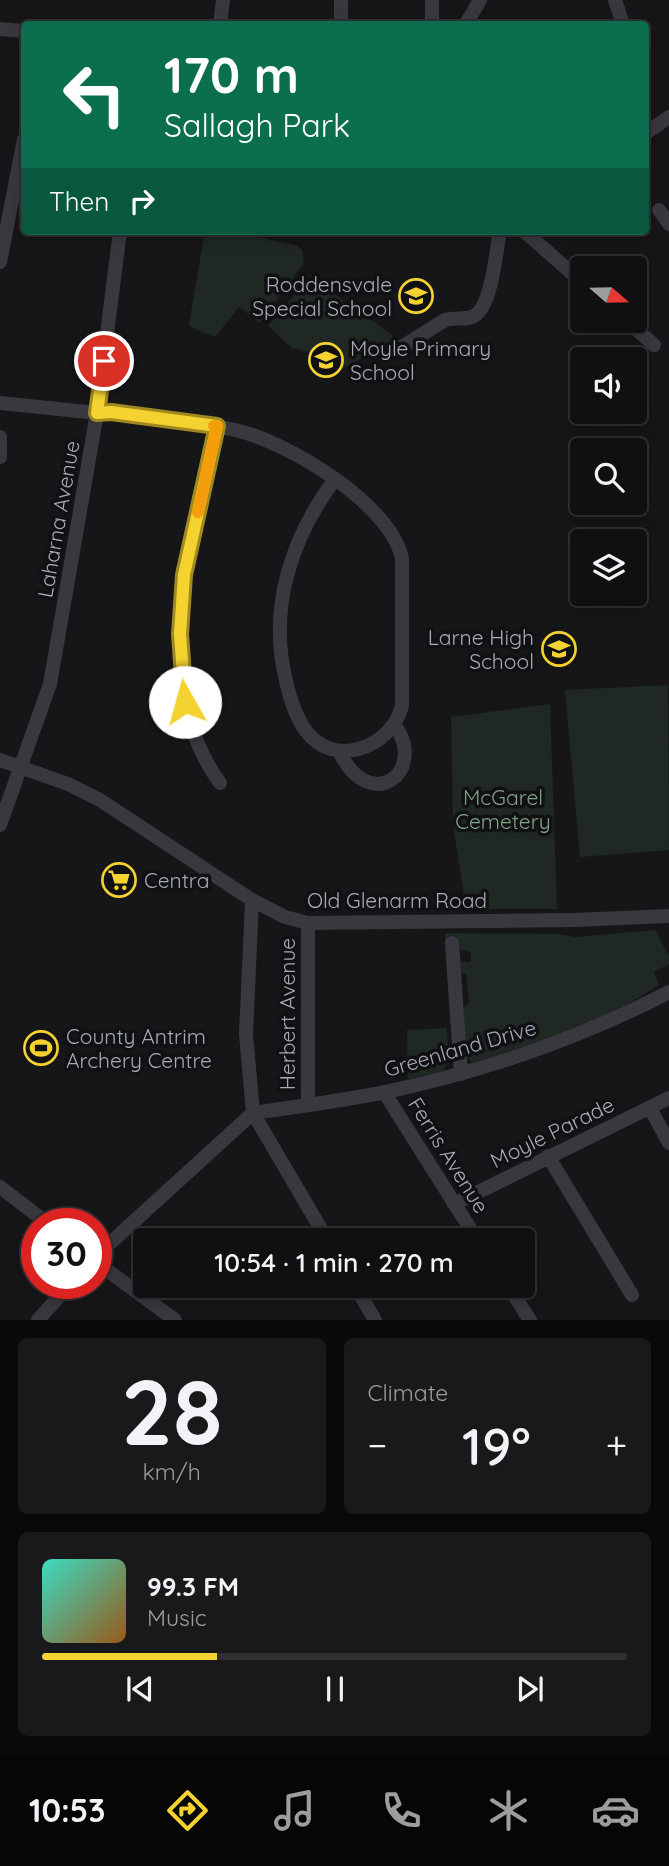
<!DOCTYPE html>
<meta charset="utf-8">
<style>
:root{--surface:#101012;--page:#19191b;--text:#f1f3f6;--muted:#9c9d9f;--line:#303032;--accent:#f4d331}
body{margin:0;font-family:Quicksand,sans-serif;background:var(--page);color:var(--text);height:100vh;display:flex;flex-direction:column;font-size:26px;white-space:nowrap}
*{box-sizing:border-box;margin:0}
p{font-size:23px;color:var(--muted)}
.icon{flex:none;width:38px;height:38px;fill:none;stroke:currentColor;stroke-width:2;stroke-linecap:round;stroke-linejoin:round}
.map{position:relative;height:1320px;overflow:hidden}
.drawer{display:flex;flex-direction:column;gap:18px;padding:18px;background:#09090a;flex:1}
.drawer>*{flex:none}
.guide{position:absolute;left:21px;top:21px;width:628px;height:214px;border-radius:7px;box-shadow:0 4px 18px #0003,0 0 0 2px var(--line);background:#0b6e4f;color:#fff;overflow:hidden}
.needle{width:46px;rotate:110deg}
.tools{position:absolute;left:570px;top:256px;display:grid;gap:14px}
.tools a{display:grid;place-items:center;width:77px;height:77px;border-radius:7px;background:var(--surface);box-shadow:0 4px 18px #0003,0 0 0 2px var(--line);font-size:35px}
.speed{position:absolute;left:21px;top:1208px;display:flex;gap:14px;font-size:35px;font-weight:700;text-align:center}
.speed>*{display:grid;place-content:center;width:91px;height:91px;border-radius:50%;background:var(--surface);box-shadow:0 4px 18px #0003,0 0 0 2px var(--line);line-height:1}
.speed .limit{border:10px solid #d22;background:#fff;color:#111}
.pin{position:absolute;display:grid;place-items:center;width:60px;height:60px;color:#fff;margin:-30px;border:4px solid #fff;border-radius:50%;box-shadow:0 2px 7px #0007}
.me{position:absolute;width:77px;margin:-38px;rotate:353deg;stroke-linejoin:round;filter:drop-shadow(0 0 5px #0008)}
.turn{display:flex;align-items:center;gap:24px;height:147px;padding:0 28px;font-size:32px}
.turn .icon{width:91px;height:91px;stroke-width:2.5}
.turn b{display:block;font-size:49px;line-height:60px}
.then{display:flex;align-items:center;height:66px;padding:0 28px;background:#0003;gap:14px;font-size:26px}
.big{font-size:52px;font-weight:600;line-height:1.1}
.drawer .tile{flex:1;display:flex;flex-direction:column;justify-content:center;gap:10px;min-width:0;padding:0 24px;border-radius:10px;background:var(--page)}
.drawer .dial{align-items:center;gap:0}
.dial b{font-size:91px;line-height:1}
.song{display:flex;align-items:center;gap:21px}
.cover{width:84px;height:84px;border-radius:10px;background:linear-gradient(135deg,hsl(170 70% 55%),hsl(30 70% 35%))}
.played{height:7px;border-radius:4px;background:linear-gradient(90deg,var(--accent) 30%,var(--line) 30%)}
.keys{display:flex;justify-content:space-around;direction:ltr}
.heat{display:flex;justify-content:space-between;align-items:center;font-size:38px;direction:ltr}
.drawer .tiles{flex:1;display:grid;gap:18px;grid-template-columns:1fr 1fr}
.tile:last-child{grid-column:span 2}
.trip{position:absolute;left:133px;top:1228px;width:402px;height:70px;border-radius:7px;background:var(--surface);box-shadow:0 4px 18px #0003,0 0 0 2px var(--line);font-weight:600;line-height:70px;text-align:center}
.menu{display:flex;height:112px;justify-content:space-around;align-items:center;background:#060607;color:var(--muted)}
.menu .icon{width:49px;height:49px}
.menu .current{color:var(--accent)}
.menu b{font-size:32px;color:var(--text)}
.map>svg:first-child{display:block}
</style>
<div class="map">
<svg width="669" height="1320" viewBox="0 0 669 1320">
<rect width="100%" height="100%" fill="#161618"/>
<g fill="#1f2822">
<path d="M205,231H227L295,245L302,250L304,261L301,267L260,323L239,307L215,337L192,328L189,324Z"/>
<path d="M309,276L398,339L340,370L315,354L292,348L268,326Z"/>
<path d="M668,685L669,850L580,857L565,690Z"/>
<path d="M550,704L557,909H466L453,824L451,717Z"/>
<path d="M655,930L669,956V964L654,972L659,984C605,1024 537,1043 473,1062L465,1056L463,1009L469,1002L466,973L460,974L458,967L461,962H471V952L458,949L456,943H445V933L557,934L576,937Z"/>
<path d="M447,1028L449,1060L443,1071L408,1079L407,1030Z"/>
</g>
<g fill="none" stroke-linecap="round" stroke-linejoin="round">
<g stroke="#39383f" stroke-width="14">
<path d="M341,0V24"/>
<path d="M432,0V24"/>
<path d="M615,0L623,24"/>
<path d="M220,24L223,0"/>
<path d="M466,24L480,0"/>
<path d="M0,29L24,31"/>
<path d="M646,133L669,117"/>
<path d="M659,210L669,224"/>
<path d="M524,231L583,283"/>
<path d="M0,262L24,139"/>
<path d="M626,320L654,345"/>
<path d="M397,350L445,320C454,317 463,320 472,317C492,310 496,250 500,231"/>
<path d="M0,403L97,413L111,412C154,417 197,421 239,431C289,443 392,505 402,559V706C391,748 334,769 306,731C295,716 290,698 286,681C268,608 291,538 335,479"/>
<path d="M217,426C192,539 145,680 220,783"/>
<path d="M0,437V457"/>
<path d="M339,751C370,817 429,771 394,724"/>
<path d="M0,760L68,784L100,800L252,900L285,917L308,923L574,920L669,916"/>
<path d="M0,825L50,684L97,413L120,231"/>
<path d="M252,900L246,1034L253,1113L328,1241"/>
<path d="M452,943L461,1074"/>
<path d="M384,1092L478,1241"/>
<path d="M308,1105V923"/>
<path d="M650,1108L669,1143"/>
<path d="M253,1113C296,1107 339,1101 381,1093C481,1072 579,1039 669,992"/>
<path d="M548,1156L632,1295"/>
<path d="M0,1187L47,1223"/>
<path d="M454,1204L669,1098"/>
<path d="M96,1256L253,1113"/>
<path d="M96,1262L175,1320"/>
<path d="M355,1286L375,1320"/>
<path d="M508,1286L530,1320"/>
<path d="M38,1320L71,1283"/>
</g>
</g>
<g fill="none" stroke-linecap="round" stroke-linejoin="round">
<g stroke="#9f8920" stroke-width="18">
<path id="route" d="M104,361L97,413L111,412L217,426L184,575L180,634L185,702"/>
</g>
<use href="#route" stroke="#f4d331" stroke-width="12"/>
<path stroke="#f59e0b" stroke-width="12" d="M198,512L217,426H214"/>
</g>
<defs>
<g id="school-ring" transform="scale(1.75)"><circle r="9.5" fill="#111113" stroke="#f4d331" stroke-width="1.5"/><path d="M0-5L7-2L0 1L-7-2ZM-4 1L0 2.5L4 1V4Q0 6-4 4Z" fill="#f4d331"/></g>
<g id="supermarket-ring" transform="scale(1.75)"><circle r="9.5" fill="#111113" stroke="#f4d331" stroke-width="1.5"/><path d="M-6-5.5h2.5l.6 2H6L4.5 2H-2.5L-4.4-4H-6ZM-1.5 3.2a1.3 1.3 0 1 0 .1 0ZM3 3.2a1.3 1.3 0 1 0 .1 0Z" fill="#f4d331"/></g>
<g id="stadium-ring" transform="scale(1.75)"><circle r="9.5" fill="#111113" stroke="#f4d331" stroke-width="1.5"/><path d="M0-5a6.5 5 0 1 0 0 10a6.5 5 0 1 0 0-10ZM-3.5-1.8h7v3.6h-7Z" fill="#f4d331"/></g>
</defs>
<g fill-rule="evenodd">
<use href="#school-ring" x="416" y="296"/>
<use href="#school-ring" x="326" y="360"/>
<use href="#school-ring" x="559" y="649"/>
<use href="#supermarket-ring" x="119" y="880"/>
<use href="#stadium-ring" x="41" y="1048"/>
</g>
<g text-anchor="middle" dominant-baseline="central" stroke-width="7" stroke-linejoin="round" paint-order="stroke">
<g font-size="21" fill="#a7aab8" stroke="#111113" text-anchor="start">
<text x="392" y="284" text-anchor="end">Roddensvale<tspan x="392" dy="24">Special School</tspan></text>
<text x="350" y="348">Moyle Primary<tspan x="350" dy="24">School</tspan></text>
<text x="534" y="637" text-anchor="end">Larne High<tspan x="534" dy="24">School</tspan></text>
<text x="144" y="880">Centra</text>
<text x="66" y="1036">County Antrim<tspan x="66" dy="24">Archery Centre</tspan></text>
</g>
<g font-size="21" fill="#a7aab8" stroke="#111113">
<text transform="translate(58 519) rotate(-80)">Laharna Avenue</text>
<text x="397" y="900">Old Glenarm Road</text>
<text transform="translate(287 1014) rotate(-90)">Herbert Avenue</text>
<text transform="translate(460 1048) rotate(-16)">Greenland Drive</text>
<text transform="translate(552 1132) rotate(-26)">Moyle Parade</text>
<text transform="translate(449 1155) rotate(58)">Ferris Avenue</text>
</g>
<g font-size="21" fill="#7ea386" stroke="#111113">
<text x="503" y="797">McGarel<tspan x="503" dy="24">Cemetery</tspan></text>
</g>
</g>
</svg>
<div class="tools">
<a><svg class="needle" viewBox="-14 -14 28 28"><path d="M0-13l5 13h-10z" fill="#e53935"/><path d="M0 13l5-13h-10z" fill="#9c9d9f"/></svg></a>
<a><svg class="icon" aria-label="sound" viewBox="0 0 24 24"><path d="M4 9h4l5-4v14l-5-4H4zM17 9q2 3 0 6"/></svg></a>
<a><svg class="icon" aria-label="search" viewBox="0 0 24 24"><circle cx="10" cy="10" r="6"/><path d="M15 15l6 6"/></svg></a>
<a><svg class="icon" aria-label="layers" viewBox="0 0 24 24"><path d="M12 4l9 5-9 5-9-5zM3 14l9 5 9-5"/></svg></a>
</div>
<div class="speed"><div class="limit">30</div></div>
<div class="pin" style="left:104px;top:361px;background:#d93025"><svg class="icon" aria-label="arrive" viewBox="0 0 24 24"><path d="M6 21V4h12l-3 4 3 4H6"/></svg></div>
<svg class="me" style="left:185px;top:702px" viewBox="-20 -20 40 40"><circle r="19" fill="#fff"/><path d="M0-13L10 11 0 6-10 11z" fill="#f4d331"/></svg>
<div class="trip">10:54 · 1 min · 270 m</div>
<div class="guide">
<div class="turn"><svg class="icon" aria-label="left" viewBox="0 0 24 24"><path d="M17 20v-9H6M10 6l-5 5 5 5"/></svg><div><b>170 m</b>Sallagh Park</div></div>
<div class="then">Then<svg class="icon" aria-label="right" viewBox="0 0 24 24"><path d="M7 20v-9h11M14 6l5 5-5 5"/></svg></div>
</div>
</div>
<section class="drawer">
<div class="tiles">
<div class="tile dial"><b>28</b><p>km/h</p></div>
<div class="tile"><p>Climate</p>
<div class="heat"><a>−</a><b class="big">19°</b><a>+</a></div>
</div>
<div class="tile">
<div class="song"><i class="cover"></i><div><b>99.3 FM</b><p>Music</p></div></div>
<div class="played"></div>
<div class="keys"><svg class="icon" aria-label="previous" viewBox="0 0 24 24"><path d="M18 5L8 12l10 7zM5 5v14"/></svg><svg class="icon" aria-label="pause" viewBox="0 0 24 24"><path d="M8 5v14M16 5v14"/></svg><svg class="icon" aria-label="next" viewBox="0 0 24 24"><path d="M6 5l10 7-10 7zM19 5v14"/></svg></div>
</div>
</div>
</section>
<nav class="menu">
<b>10:53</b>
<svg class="icon current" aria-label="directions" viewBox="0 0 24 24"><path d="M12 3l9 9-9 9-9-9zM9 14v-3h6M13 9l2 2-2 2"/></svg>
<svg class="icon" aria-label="music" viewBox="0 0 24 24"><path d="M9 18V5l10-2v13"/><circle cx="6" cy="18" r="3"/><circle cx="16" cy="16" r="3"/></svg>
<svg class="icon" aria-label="phone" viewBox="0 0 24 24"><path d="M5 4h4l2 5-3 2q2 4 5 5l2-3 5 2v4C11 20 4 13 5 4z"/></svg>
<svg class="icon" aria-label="climate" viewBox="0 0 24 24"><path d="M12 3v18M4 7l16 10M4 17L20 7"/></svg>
<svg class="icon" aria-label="car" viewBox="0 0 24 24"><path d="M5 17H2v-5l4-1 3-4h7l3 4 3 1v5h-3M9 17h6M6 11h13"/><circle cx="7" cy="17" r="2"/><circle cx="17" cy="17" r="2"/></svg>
</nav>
